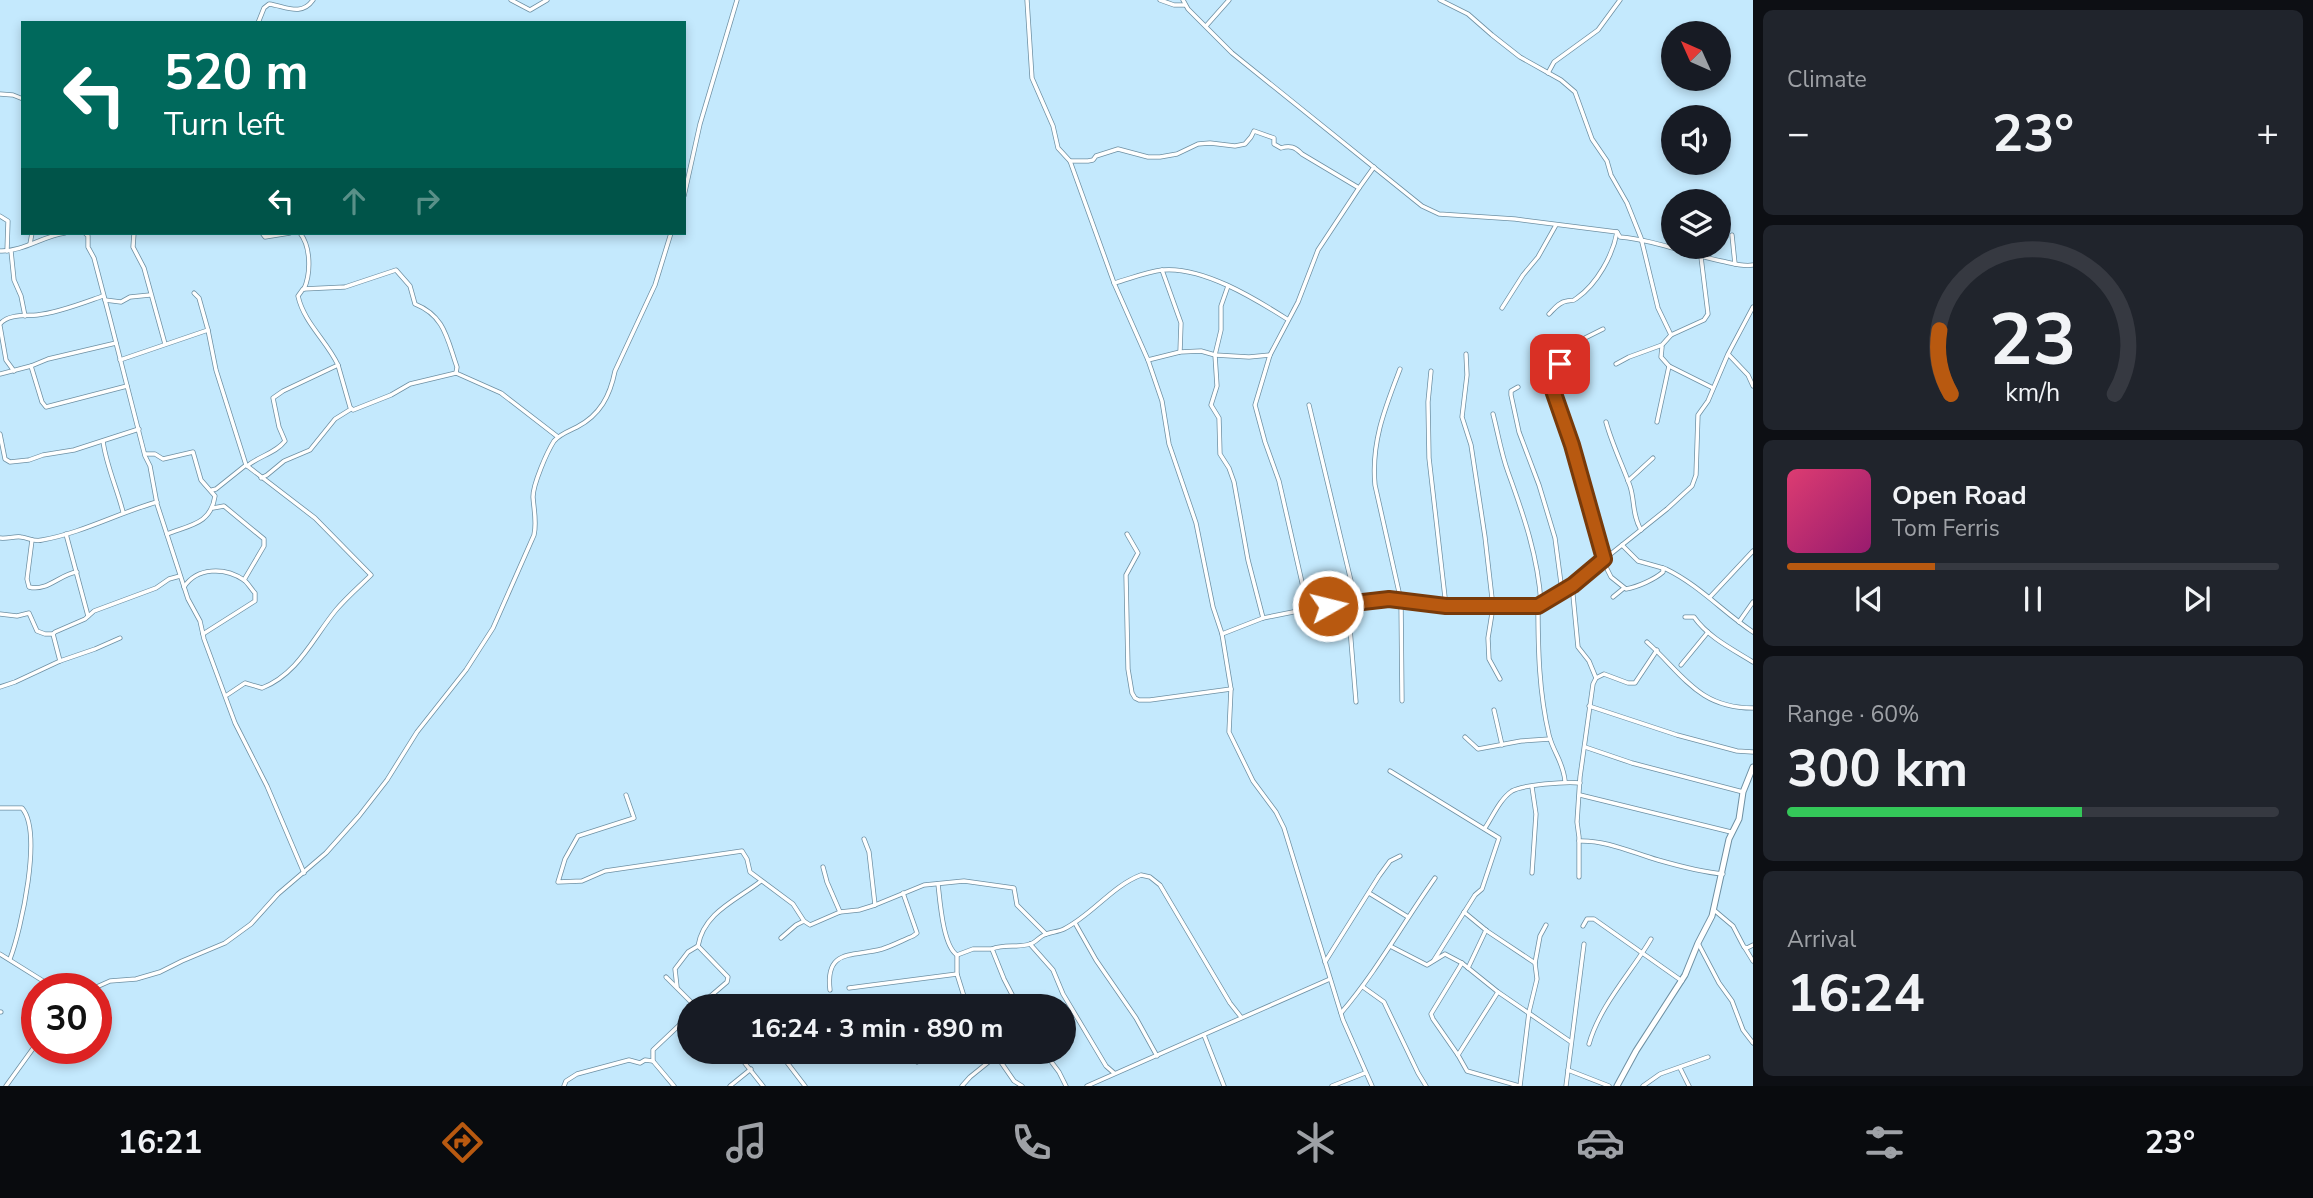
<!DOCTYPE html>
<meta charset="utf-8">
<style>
:root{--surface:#171b24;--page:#20242c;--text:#f1f3f6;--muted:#9ea1a6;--line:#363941;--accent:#b85910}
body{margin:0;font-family:"Nunito Sans",sans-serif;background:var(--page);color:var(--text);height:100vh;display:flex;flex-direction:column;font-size:26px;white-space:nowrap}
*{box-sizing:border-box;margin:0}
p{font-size:23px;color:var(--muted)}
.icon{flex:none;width:38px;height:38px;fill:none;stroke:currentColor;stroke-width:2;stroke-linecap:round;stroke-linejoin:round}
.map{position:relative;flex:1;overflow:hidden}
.details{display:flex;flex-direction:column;gap:10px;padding:10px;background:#0d0f14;width:560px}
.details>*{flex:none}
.banner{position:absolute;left:21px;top:21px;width:665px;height:214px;border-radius:0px;box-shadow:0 4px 10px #0003;background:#00695c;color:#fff;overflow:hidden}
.needle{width:46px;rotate:315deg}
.controls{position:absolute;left:1661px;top:21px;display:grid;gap:14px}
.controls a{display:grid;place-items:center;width:70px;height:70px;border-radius:50%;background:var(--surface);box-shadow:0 4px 10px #0003;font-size:35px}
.speed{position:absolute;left:21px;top:973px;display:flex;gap:14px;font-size:35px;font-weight:700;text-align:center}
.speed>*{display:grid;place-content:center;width:91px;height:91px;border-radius:50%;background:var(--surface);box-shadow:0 4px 10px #0003;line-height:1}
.speed .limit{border:10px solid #d22;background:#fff;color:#111}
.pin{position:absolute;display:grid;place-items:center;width:60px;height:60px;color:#fff;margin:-30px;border-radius:14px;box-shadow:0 4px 10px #0006}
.me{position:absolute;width:77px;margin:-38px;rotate:82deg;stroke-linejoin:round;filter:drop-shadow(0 0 5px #0008)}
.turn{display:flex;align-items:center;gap:24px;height:147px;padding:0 28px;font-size:32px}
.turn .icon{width:91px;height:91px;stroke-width:2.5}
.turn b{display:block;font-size:49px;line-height:60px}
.lanes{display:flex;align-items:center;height:66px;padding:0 28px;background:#0003;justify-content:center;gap:35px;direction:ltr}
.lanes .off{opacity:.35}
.big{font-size:52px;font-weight:700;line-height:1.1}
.details .widget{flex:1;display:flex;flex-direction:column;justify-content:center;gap:10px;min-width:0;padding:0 24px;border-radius:10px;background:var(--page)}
.details .dial{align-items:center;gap:0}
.dial svg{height:182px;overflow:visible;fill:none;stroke:var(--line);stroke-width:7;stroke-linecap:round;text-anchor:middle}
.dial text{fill:var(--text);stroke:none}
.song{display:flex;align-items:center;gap:21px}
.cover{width:84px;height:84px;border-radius:10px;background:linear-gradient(135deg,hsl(340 70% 55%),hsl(320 70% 35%))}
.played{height:7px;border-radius:4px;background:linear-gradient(90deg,var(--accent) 30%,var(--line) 30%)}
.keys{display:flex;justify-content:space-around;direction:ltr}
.heat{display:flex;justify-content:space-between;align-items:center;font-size:38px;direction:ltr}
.charge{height:10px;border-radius:5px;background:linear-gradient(90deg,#34c759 60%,var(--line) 0)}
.trip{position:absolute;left:677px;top:994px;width:399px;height:70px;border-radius:35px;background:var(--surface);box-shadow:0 4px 10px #0003;font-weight:700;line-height:70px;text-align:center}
.menu{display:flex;height:112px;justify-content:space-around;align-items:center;background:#090b0e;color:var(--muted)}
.menu .icon{width:49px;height:49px}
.menu .active{color:var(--accent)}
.menu b{font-size:32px;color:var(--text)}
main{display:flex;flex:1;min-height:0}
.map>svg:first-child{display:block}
</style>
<main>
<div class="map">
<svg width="1753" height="1086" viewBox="0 0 1753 1086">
<rect width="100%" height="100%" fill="#c4e9fd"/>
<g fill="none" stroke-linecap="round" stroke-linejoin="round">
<g stroke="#6e90a3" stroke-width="5">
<g id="street">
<path d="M511,0L530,10L547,0"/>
<path d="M1027,0L1032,78L1053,126L1058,148L1070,161L1114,283L1148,360L1162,401L1169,444L1196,523L1213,607L1222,634L1231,689L1229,732L1253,781L1276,812L1284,828L1343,1020L1372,1086"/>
<path d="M1160,0L1174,5H1185"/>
<path d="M1183,0L1188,9L1232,53L1422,206L1439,214L1515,219L1617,232L1620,237C1655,240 1687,254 1721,261C1731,263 1743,267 1753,265"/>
<path d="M1440,0L1468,14L1492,35L1520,57L1561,80L1575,92L1592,139L1607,161L1611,175L1627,203L1641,238L1658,308L1671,335"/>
<path d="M258,23L264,8L269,4C285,6 301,17 313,0"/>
<path d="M1206,26L1229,0"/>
<path d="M1548,73L1554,62L1598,30L1620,0"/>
<path d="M0,94L13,95L23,99"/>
<path d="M1070,161H1088L1093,160L1096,156L1118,149L1148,157H1160L1177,154L1198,144L1210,143L1235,146L1245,144L1251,137L1254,131L1274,138V144L1281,148C1290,145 1295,147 1302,154L1359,188L1374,167"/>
<path d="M684,196L700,124L737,0"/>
<path d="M1693,201L1694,198"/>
<path d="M0,216L8,221L7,251"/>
<path d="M85,233L88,236V247L94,258L110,319L145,456L150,466L157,504L188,599L200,621L204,639L235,723L267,786L304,873"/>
<path d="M134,233L133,247L144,268L165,344"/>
<path d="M262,233L265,237L290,233"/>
<path d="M300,233C311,247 311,273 304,289"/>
<path d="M1732,235L1735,264"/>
<path d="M30,244L32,233"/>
<path d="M0,251C22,252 43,236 65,233"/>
<path d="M11,251L14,280L21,296L25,316"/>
<path d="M1162,270L1181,323L1180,352"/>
<path d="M1114,283C1129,279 1146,272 1162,270C1202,266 1254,298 1287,319"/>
<path d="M1228,286L1221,306V330L1215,355L1217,386L1211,405L1219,418L1220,454L1229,468L1234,482L1248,560L1263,618"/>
<path d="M194,293L199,298L208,330"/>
<path d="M105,300L121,302L130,297L150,295"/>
<path d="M1502,308L1523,275L1538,257L1556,225"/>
<path d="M1549,314C1554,309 1559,302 1567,301C1575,299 1570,303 1577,298C1597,284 1613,255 1617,232"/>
<path d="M0,324C8,314 25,316 37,315C58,313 83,303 103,296"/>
<path d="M0,326L6,360L14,371"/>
<path d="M1603,329L1575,343L1553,371L1549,379L1572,445L1604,559"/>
<path d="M116,343L48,359L31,366L42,402L46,407L127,386"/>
<path d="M1662,347L1661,357L1669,366L1713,388"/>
<path d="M1466,354L1467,375L1462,417L1471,445L1485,537L1493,607L1488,638L1489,659L1500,679"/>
<path d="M1729,355L1748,375L1753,386"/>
<path d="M120,360L208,330L216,370L246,465L315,518L371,575C360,586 347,597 336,610C313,638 298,674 262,688L245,683L227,695"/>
<path d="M1148,360L1180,352L1201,351L1215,355L1249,357L1270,355"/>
<path d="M1616,364L1629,357L1662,345L1671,335L1704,320L1708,314L1701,257"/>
<path d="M338,365L350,407L353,410L391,395L410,384L456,373"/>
<path d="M1400,369C1385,408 1371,442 1375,485L1401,601L1402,701"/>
<path d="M1431,371L1428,402L1429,458L1446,606"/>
<path d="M0,374L31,366"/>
<path d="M1518,387L1511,391V395L1519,432L1539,485L1555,538L1562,591"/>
<path d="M1309,405L1356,602"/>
<path d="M1493,414C1498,433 1501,453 1508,472C1524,516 1538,557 1541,603"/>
<path d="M1606,422C1612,444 1622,464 1630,486C1635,501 1632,515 1641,530"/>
<path d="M1657,422L1669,366"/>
<path d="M0,434L5,459L10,462L29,460L43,455L74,450L139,429"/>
<path d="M103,441C106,465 117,488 123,512"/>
<path d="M145,454H155L163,459L193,452L201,480L215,496C211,524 190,525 167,534"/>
<path d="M247,466C259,456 276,453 285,441L279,427L273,398L283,391L338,365C327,341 304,323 298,296L303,289L345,287L396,270L410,286L415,304C445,316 447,339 457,367L456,373L501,393L558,437"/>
<path d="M261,478L267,475L284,461L310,450L335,419L351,409"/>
<path d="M1628,481L1653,458"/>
<path d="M212,490L216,489L246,465"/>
<path d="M213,508L224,506L264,539V546L244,580"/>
<path d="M66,534L88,616"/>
<path d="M1127,534L1138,553L1126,575L1128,669L1132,693L1135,698L1139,700H1150L1231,689"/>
<path d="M0,538C7,539 15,536 21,537C29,538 34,542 42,540C82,533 118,513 157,502"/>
<path d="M32,540L27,579L29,587C47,592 60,574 77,572"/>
<path d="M1622,545L1638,561L1663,568"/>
<path d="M1603,561L1611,577L1626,589C1638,587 1655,579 1663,572V568L1666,569C1699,585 1723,612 1753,632"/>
<path d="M1572,585L1578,647L1589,661L1596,678"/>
<path d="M184,587C197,567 225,567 244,580C248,583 251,589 255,593V601L203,634"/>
<path d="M1613,597L1624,588"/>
<path d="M1710,597L1753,551"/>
<path d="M1348,604L1356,702"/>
<path d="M1538,606C1538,650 1539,692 1549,735C1553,752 1563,761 1565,781"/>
<path d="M1308,609L1279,481L1265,442L1255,405L1270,355L1298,302L1318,250L1359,188"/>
<path d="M0,614L17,616L29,613L37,631L45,634H53"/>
<path d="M1685,617H1694C1708,637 1732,649 1753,662"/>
<path d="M1739,622L1753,602"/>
<path d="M1222,634L1263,618L1308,609L1389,599L1446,606H1538L1572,585L1667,509L1692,486L1696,475L1698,415L1708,401L1728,354L1753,307"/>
<path d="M1647,642C1683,674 1698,708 1753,708"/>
<path d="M60,661L95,649L120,638"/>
<path d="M1681,665L1708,632"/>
<path d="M0,687L15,682L60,661L53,634L55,632L85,619L94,611L156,588L169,579L180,576"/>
<path d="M1589,706L1677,735L1737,751L1753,752"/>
<path d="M1494,710L1502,745"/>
<path d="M1465,737L1478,749L1521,741L1550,739"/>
<path d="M1585,747L1632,763L1743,792"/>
<path d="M1390,771L1499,838L1482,889L1475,895L1434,960"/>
<path d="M1532,787L1536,814L1532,873"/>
<path d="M626,795L634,818L578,836L565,859L558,882L582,881L605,871L742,851L747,859L750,872L793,904L804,921"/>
<path d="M1580,795L1731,832"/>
<path d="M0,808H22C43,832 21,930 10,959"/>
<path d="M1485,828C1493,816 1500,799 1512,791C1522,785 1567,781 1580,783"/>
<path d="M864,839L869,852L875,905"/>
<path d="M1579,841C1607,840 1633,853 1658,860C1679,866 1701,872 1723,874"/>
<path d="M823,867L827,882L840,912"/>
<path d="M1579,877V837L1577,822L1580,777L1593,684L1596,678L1604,674L1628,683H1635L1657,650"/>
<path d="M938,884C940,901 943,946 957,955L973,949H992"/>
<path d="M1369,893L1408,917"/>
<path d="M1714,910L1733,926L1744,947L1747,948L1753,945"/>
<path d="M1464,912L1487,931L1535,963"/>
<path d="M1075,923L1096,960L1136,1018L1157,1056"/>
<path d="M1583,926L1587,919H1594L1682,981"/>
<path d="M781,938L796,925L804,921L810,925L840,912L859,910L875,905L924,885L964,881L1014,888L1017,905L1046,934"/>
<path d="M1030,944L1053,970L1063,994L1106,1066L1114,1073"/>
<path d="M1699,945L1719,983L1732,1001L1743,1030L1753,1043"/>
<path d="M698,946C704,912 737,900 761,881"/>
<path d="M1390,946L1427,965L1445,954L1462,963L1498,992L1571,1042"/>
<path d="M1745,948L1753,961"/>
<path d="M0,954L56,989"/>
<path d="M957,955V974L967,1006"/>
<path d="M1325,962L1379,876L1390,861L1400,856"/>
<path d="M1462,963L1431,1014L1433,1019L1458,1055L1467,1071L1519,1086"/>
<path d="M1468,968L1486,930"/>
<path d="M666,977L695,1006"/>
<path d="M677,987L675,969L688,952L698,946L728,977L727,982L699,1006"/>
<path d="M1363,987L1384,1002L1418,1073L1426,1086"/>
<path d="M849,988L957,974"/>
<path d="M92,989L110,981L136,979L160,972L182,961L225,943L251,924L278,894L326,853L359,816L387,780L417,732L466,670L493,628L534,535C537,522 534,511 533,497C533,484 547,452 554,441C560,434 569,431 577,427C600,415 610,396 615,371L655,285L671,233"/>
<path d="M830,990C825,948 853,957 882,949C892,946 903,940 913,936L917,933L903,893"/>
<path d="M1018,1006L1004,979L992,949C1004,944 1018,948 1030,944C1035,943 1039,937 1044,935C1050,932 1058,932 1064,929C1092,915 1112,886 1141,875L1150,877L1160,885L1230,1003L1241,1017"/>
<path d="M0,1012H1"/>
<path d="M1341,1013C1377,971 1403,923 1435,878"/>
<path d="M1204,1035L1224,1086"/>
<path d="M1589,1044C1600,1005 1631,973 1651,939"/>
<path d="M736,1052L763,1086"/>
<path d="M779,1052L805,1086"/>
<path d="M994,1052L1014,1081L1022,1086"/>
<path d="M1044,1052L1059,1072L1066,1086"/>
<path d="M1458,1055L1498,992"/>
<path d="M917,1062L930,1052"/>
<path d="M1680,1068L1689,1086"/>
<path d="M1568,1070L1609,1086"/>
<path d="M6,1086L37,1043"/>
<path d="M564,1086L566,1081L577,1074L629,1060L640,1063L645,1060L653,1061"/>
<path d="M674,1086L653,1061V1050L690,1015"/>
<path d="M730,1086L751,1069"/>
<path d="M962,1086L970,1077L996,1056"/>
<path d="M1087,1086L1330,979"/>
<path d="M1332,1086L1365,1073"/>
<path d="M1520,1086L1529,1012L1537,979L1535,963L1540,936L1546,925"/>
<path d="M1566,1086L1584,944"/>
<path d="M1643,1086L1660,1074L1708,1057"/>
</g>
</g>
<g stroke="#6e90a3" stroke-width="7">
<path id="secondary" d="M1617,1086L1636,1051L1685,975L1698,943L1712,916L1729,839L1739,819L1743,792L1753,767"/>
</g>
<use href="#street" stroke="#fff" stroke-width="3.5"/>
<use href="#secondary" stroke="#fff" stroke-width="5"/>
</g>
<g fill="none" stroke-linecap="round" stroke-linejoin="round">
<g stroke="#783a0a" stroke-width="18">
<path id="route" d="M1328,606L1389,599L1446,606H1538L1573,585L1604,559L1572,445L1549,379L1553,371L1560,364"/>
</g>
<use href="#route" stroke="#b85910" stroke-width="12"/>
</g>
</svg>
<div class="controls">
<a><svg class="needle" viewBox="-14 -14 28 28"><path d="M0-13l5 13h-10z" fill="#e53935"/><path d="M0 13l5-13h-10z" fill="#9ea1a6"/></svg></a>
<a><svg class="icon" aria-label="sound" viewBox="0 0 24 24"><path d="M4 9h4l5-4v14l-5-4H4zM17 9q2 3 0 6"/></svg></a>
<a><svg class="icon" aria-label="layers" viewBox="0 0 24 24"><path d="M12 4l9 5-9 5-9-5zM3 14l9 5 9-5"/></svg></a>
</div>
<div class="speed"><div class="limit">30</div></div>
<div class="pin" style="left:1560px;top:364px;background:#d93025"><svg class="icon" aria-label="arrive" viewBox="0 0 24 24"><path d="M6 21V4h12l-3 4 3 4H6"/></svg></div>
<svg class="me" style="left:1328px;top:606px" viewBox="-20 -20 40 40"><circle r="17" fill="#b85910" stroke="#fff" stroke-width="3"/><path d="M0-11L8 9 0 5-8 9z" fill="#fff"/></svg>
<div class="trip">16:24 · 3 min · 890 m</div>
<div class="banner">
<div class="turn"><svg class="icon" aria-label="left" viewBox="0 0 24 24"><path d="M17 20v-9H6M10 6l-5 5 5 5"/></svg><div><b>520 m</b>Turn left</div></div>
<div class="lanes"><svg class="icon" aria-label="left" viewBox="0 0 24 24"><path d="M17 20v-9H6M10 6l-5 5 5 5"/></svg><svg class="icon off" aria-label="ahead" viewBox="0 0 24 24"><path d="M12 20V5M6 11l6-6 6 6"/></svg><svg class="icon off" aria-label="right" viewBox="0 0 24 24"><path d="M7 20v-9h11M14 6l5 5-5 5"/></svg></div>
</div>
</div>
<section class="details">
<div class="widget"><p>Climate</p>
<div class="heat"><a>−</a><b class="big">23°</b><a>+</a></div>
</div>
<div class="widget dial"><svg viewBox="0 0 100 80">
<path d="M14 69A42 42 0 1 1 86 69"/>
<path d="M14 69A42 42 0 0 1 9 41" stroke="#b85910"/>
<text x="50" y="56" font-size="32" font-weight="700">23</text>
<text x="50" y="72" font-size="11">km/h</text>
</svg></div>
<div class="widget">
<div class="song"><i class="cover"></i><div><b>Open Road</b><p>Tom Ferris</p></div></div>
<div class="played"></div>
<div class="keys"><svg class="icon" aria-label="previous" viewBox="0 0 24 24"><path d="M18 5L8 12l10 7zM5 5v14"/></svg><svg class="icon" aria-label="pause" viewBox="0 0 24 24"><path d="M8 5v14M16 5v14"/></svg><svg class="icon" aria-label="next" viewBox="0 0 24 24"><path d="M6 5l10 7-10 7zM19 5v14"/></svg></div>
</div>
<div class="widget"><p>Range · 60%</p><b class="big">300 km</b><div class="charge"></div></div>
<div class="widget"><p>Arrival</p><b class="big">16:24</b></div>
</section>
</main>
<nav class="menu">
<b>16:21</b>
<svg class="icon active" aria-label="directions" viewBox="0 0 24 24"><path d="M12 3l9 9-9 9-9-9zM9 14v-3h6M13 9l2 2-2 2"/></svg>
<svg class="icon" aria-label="music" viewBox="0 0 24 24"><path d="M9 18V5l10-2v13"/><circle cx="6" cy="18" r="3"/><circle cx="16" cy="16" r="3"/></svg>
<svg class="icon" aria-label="phone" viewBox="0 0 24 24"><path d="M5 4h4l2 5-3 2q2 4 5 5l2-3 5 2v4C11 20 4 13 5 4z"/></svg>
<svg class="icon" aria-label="climate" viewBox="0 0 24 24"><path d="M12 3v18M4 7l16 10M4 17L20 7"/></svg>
<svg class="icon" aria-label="car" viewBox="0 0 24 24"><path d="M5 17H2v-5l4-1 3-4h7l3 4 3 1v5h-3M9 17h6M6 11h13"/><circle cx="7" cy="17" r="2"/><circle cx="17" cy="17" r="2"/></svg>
<svg class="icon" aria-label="filters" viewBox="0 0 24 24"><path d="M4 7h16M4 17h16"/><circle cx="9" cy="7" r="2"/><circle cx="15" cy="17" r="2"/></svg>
<b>23°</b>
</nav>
